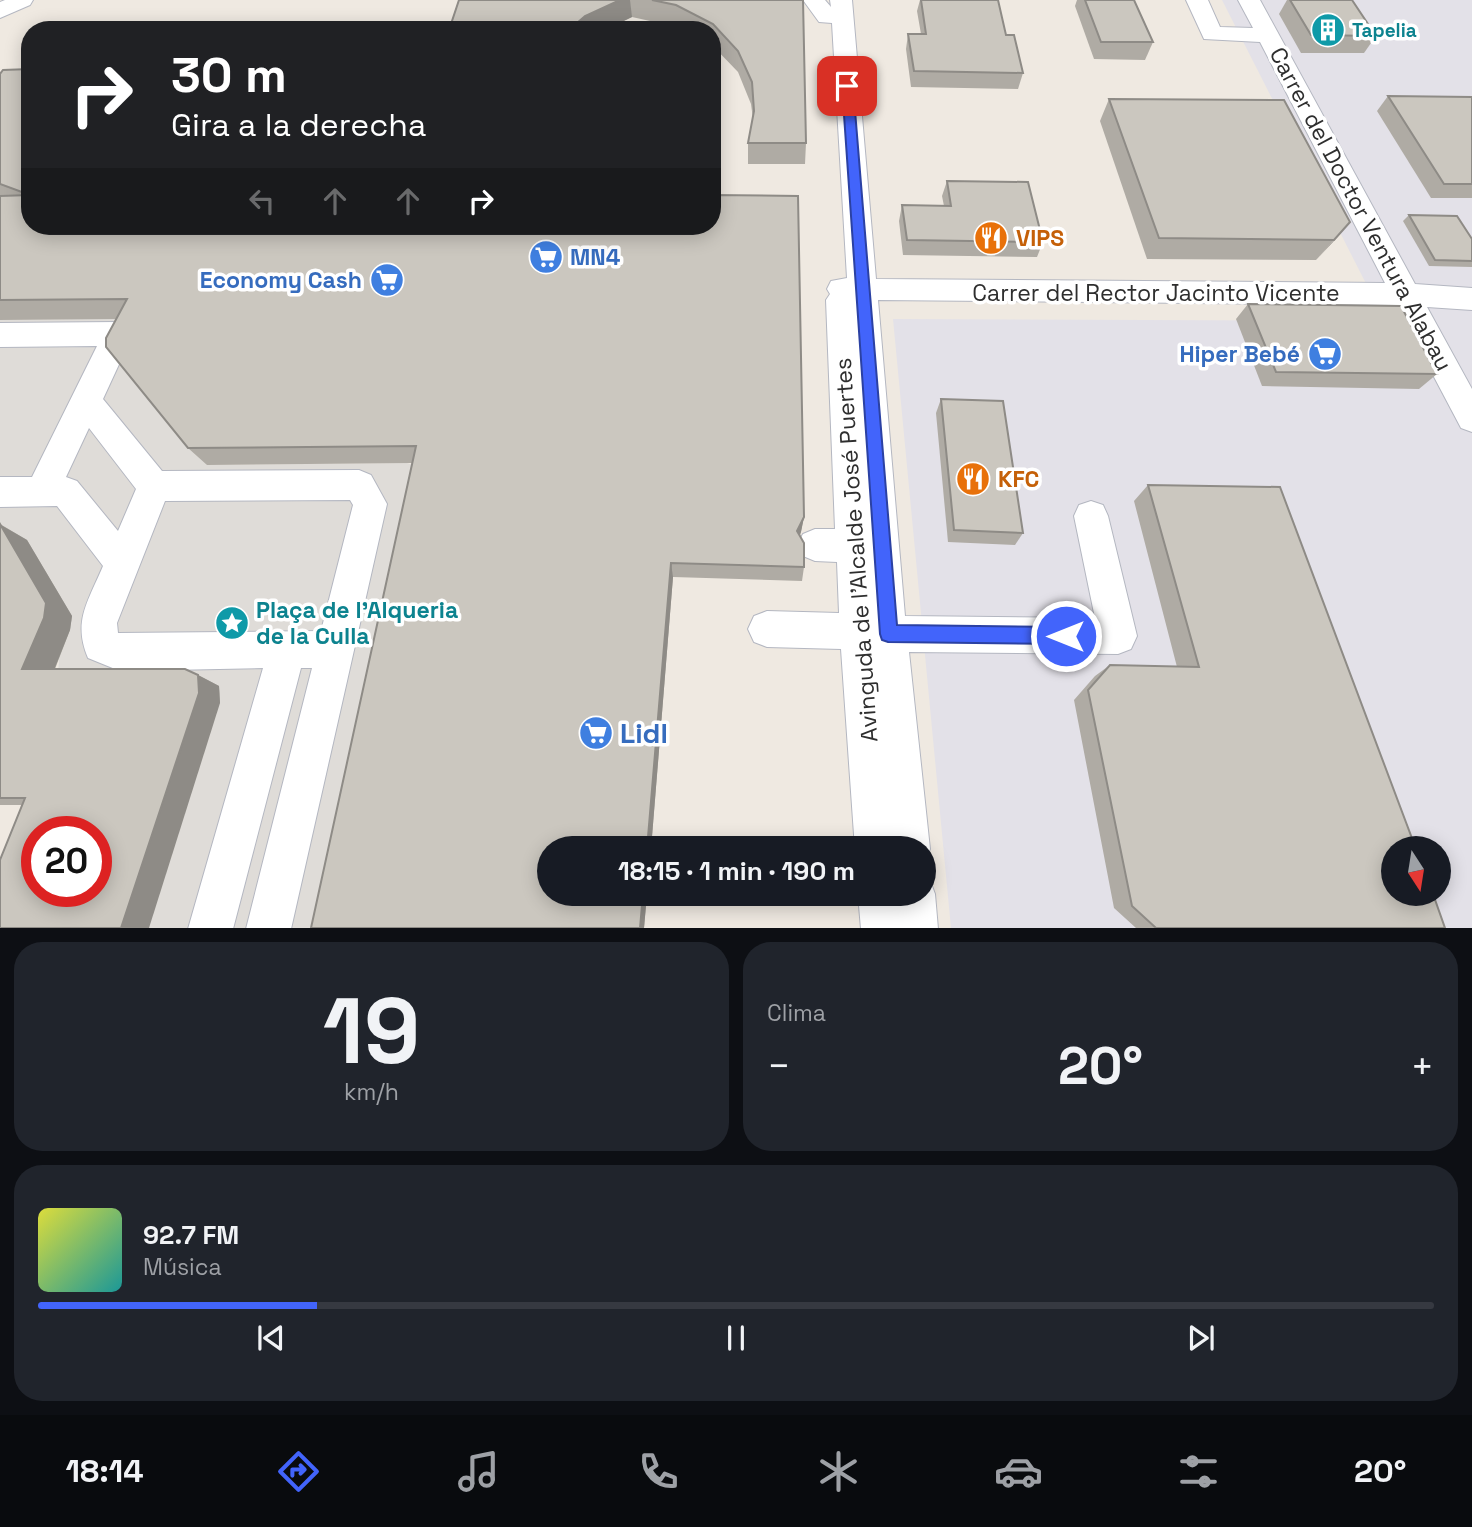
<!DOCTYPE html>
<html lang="es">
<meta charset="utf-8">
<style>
:root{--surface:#171b24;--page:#20242c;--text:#f1f3f6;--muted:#9ea1a6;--line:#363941;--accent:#4264fb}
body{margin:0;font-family:"Space Grotesk",sans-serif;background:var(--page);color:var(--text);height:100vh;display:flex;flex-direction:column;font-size:26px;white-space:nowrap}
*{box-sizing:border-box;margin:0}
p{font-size:23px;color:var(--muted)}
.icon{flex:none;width:38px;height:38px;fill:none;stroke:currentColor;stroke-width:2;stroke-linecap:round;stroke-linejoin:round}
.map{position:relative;height:928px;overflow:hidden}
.drawer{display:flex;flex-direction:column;gap:14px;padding:14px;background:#0d0f14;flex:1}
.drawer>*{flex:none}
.top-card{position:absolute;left:21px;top:21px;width:700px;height:214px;border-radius:28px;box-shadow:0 4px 18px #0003;background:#202124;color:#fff;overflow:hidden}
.needle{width:46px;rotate:168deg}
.buttons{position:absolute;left:1381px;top:836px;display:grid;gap:14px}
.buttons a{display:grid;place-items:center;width:70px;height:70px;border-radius:50%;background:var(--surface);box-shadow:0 4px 18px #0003;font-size:35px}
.speed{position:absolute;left:21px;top:816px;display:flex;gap:14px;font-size:35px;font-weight:700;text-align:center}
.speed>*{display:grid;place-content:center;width:91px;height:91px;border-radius:50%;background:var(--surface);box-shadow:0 4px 18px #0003;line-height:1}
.speed .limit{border:10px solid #d22;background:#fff;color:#111}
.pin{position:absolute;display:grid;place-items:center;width:60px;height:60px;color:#fff;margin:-30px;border-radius:14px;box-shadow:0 4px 10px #0006}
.me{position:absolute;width:77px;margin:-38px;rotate:270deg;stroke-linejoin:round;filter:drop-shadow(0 0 5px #0008)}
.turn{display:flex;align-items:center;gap:24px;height:147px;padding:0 35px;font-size:32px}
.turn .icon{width:91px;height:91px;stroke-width:2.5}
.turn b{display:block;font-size:49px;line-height:60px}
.lanes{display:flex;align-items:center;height:66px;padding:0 35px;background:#0003;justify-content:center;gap:35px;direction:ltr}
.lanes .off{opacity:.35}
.big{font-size:52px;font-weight:700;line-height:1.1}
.drawer .tile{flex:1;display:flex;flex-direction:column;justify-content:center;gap:10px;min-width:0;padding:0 24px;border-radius:28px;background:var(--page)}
.drawer .dial{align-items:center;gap:0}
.dial b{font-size:91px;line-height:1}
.song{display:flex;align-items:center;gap:21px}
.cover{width:84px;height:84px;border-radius:10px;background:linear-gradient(135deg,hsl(60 70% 55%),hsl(180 70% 35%))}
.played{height:7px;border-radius:4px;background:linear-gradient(90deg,var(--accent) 20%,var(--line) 20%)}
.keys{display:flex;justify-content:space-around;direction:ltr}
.heat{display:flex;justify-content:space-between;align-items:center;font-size:38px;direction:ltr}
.drawer .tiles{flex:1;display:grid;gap:14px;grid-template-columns:1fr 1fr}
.tile:last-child{grid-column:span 2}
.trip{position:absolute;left:537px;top:836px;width:399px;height:70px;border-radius:35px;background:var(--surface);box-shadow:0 4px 18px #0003;font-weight:700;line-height:70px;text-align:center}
.tab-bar{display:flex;height:112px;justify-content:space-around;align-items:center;background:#090b0e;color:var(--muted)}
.tab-bar .icon{width:49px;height:49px}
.tab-bar .selected{color:var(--accent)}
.tab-bar b{font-size:32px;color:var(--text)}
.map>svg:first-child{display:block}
</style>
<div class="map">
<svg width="1472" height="929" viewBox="0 0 1472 929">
<rect width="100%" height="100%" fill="#efe9e1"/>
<path fill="#e3e1e8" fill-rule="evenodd" d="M1222,0H1472V928H951L893,319L1385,321ZM1393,849H1438V894H1393Z"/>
<path fill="#dfdcd8" d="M146,318L207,465L407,463L416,466L330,928H149L58,673L59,660L0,534V320Z"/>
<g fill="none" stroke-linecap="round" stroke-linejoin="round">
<g stroke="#b4b7c1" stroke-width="2">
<g id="minor">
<path d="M5,0H33L30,5L0,18V2Z"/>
<path d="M803,0H825L831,7L830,0H852L876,279L1385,283L1260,42L1204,39L1186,0H1208L1220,27L1253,28L1238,0H1260L1415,284L1472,288V310L1427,307L1472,389V432L1461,428L1396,305L878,300L905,616L1095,618L1074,516L1079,505L1091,501L1103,505L1108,516L1137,636L1131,649L1118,654L909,652L930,849L924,864V849H855L841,649L767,647L754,642L748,629L754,616L767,611L839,613L837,562L815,561L803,556L797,545L803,534L815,529H835L826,300L830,294L827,289L831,281L847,278L832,23L819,22Z"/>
<path d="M118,322L129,326L133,334L103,399L162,471L359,470L371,475L387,504L291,929H246L312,668H301L233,929H188L263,668L120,671L88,658C72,621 89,600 103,566L57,506L0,507V477H32L97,346L0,347V323ZM89,428L136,489L118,531L77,481L66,477ZM350,500L353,505L321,631L118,633L117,623L165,501Z"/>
<path d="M924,877L929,878L935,894L938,929H861L858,894H924Z"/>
</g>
</g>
<use href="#minor" fill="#fff" fill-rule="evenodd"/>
</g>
<g fill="#afaba4">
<path d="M459,0H803L806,143L805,164H748V143L753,119L751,104L738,72L712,45V30H683L677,27L632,17L605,30H449Z"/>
<path d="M920,0H998L1006,35L1023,73L1018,89L911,87L906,49L908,34H921L917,11Z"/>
<path d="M1077,0H1134L1153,42L1145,60L1094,59L1075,6Z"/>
<path d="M1287,0H1352L1376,36L1364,53H1301L1279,14Z"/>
<path d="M30,69V226H712V195L798,196L804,517L800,536L804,543V567L802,581L673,577L651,849H550V894H647L644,928H311L412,463L207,465L188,448L106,347V338L117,319L0,320V74L3,70Z"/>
<path d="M1388,96L1472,97V198H1431L1377,111Z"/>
<path d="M1109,99L1350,222L1316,260L1147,259L1100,121Z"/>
<path d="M947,181L1043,242L1037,257L903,255L899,221L902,205L944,206L942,196Z"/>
<path d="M1409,215L1472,239V267L1429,266L1403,221Z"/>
<path d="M1248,304L1437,374L1419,389L1262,386L1236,319Z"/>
<path d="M941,399L1023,533L1015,545L948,542L936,413Z"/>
<path d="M1148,485L1445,928H1136L1114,908L1074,700L1095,676L1110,665L1177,667L1134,501Z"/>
<path d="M0,524L27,540L72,616L70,630L55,669L198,675L219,686L220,703L23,805H0Z"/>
</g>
<g fill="#8e8b86">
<path d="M620,0H630L632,17L605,30H569L585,16Z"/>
<path d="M1350,222L1333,242L1316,260L1334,240Z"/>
<path d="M804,517L801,532L795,546L797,531Z"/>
<path d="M1,525L27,540L72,616L70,630L50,680L22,669Z"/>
<path d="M671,563L673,577L651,849H647Z"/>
<path d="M198,675L219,686L220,703L149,928H121Z"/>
<path d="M643,894H647L644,928H640Z"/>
</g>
<g fill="#cbc7bf" stroke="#8e8b86" stroke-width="2" fill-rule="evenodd">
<path d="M459,0H620L585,16L569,30H449Z"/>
<path d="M652,0H803L806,143H748L754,111L752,82L738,51L713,24L676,5Z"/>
<path d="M921,0H998L1006,35H1014L1023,73L914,71L908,34H926Z"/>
<path d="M1085,0H1134L1153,42H1101Z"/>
<path d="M1290,0H1352L1376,36L1311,35Z"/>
<path d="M30,69V195L0,184V74L3,70Z"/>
<path d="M1388,96L1472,97V184H1444Z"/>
<path d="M1109,99L1284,100L1350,222L1334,240L1159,238Z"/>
<path d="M947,181L1028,182L1043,242L907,240L902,205L951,206Z"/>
<path d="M30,195V226H712V195L798,196L804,517L797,531L804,543V567L671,563L647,849H550V894H643L640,928H311L416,446L188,448L106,347V338L127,299L0,300V196Z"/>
<path d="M1409,215L1457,216L1472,239V261L1435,260Z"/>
<path d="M1248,304L1401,306L1437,374L1276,372Z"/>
<path d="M941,399L1003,401L1023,533L954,530Z"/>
<path d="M1148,485L1280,487L1416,849H1393V894H1433L1445,928H1156L1132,906L1088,690L1110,665L1199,667Z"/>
<path d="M0,524L46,603L44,618L22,669H185L198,675L199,693L121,928H0V860L25,798H0ZM37,831H96V891H37Z"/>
</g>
<path fill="#4264fb" stroke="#2b41a3" stroke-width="2" d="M847,82L853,86L897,625L1066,627L1072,629L1075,636L1072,642L1066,644L888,642L882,640L880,634L842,86Z"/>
<defs>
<g id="building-disc" transform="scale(1.75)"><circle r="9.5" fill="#0f9aa8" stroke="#fff"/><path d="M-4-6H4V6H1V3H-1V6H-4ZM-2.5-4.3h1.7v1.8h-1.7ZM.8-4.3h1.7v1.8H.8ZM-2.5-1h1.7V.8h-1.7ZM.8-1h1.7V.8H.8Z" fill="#fff"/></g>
<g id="restaurant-disc" transform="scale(1.75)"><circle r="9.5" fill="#e8710a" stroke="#fff"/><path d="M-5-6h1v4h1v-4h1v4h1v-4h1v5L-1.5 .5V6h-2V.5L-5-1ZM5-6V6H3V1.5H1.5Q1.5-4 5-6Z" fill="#fff"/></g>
<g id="supermarket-disc" transform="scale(1.75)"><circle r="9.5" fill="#3f7fe0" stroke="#fff"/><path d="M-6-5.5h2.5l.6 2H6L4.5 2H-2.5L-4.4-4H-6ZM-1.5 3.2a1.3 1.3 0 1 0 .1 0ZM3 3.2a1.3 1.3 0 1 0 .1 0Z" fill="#fff"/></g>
<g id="sight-disc" transform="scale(1.75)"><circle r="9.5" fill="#0f9aa8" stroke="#fff"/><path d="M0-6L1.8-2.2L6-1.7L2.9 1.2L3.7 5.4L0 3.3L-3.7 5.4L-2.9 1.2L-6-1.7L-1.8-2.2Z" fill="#fff"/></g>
</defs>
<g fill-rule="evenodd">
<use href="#building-disc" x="1328" y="30"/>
<use href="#restaurant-disc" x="991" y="238"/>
<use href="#supermarket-disc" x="546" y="257"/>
<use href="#supermarket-disc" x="387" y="280"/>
<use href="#supermarket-disc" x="1325" y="354"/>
<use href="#restaurant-disc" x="973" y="479"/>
<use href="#sight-disc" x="232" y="623"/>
<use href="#supermarket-disc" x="596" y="733"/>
</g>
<g text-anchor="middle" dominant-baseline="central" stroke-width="7" stroke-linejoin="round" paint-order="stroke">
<g font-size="19" font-weight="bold" fill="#0d838f" stroke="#fff" text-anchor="start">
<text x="1352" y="30">Tapelia</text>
</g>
<g font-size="23" fill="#2e2e2e" stroke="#fff">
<text transform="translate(1361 209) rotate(62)">Carrer del Doctor Ventura Alabau</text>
<text x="1156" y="293">Carrer del Rector Jacinto Vicente</text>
<text transform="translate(856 550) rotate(-94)">Avinguda de l'Alcalde José Puertes</text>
</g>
<g font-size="23" font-weight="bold" fill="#c56008" stroke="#fff" text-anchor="start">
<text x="1016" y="238">VIPS</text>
<text x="998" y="479">KFC</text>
</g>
<g font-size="23" font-weight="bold" fill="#366cbe" stroke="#fff" text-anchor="end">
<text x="570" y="257" text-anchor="start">MN4</text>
<text x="362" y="280">Economy Cash</text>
<text x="1300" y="354">Hiper Bebé</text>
</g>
<g font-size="23" font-weight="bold" fill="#0d838f" stroke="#fff" text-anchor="start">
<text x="256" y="610">Plaça de l'Alqueria<tspan x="256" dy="26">de la Culla</tspan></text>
</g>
<g font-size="28" font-weight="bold" fill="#366cbe" stroke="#fff" text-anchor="start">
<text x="620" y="733">Lidl</text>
</g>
</g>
</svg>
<div class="buttons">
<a><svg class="needle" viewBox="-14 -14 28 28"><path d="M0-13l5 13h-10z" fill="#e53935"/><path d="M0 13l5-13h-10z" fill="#9ea1a6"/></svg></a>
</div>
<div class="speed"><div class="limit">20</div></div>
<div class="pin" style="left:847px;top:86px;background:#d93025"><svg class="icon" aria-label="arrive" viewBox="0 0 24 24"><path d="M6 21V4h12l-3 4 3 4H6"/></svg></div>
<svg class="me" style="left:1066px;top:636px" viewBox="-20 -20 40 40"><circle r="17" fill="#4264fb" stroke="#fff" stroke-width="3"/><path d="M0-11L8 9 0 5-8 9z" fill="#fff"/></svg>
<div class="trip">18:15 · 1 min · 190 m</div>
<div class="top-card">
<div class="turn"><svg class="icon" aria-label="right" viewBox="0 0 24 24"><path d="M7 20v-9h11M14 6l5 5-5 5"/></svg><div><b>30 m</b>Gira a la derecha</div></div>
<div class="lanes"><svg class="icon off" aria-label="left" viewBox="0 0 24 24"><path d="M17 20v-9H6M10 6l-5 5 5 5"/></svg><svg class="icon off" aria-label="ahead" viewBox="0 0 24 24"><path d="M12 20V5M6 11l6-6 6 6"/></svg><svg class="icon off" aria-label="ahead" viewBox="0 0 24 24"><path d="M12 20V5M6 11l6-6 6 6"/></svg><svg class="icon" aria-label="right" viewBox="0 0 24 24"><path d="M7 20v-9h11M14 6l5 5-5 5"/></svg></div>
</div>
</div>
<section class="drawer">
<div class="tiles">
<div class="tile dial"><b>19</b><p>km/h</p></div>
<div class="tile"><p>Clima</p>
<div class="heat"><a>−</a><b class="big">20°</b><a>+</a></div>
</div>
<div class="tile">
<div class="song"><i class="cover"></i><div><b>92.7 FM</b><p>Música</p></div></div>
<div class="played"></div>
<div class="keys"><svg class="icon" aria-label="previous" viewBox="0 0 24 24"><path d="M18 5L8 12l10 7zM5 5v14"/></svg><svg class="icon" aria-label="pause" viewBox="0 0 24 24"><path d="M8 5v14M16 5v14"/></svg><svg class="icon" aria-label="next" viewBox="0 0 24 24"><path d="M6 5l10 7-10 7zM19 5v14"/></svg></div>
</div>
</div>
</section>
<nav class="tab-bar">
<b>18:14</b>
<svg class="icon selected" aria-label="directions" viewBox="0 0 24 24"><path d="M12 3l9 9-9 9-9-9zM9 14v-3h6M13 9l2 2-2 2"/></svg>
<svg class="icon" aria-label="music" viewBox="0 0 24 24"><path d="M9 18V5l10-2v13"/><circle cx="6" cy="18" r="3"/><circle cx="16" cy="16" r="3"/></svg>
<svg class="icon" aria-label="phone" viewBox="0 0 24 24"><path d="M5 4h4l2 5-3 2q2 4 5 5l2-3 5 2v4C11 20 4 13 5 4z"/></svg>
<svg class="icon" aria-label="climate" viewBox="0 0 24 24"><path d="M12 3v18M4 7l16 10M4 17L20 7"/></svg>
<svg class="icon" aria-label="car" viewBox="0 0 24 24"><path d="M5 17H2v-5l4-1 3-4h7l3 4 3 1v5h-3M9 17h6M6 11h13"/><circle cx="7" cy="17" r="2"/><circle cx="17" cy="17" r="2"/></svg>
<svg class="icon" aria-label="filters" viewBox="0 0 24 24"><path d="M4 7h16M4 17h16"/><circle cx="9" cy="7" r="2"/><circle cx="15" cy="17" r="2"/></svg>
<b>20°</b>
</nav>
